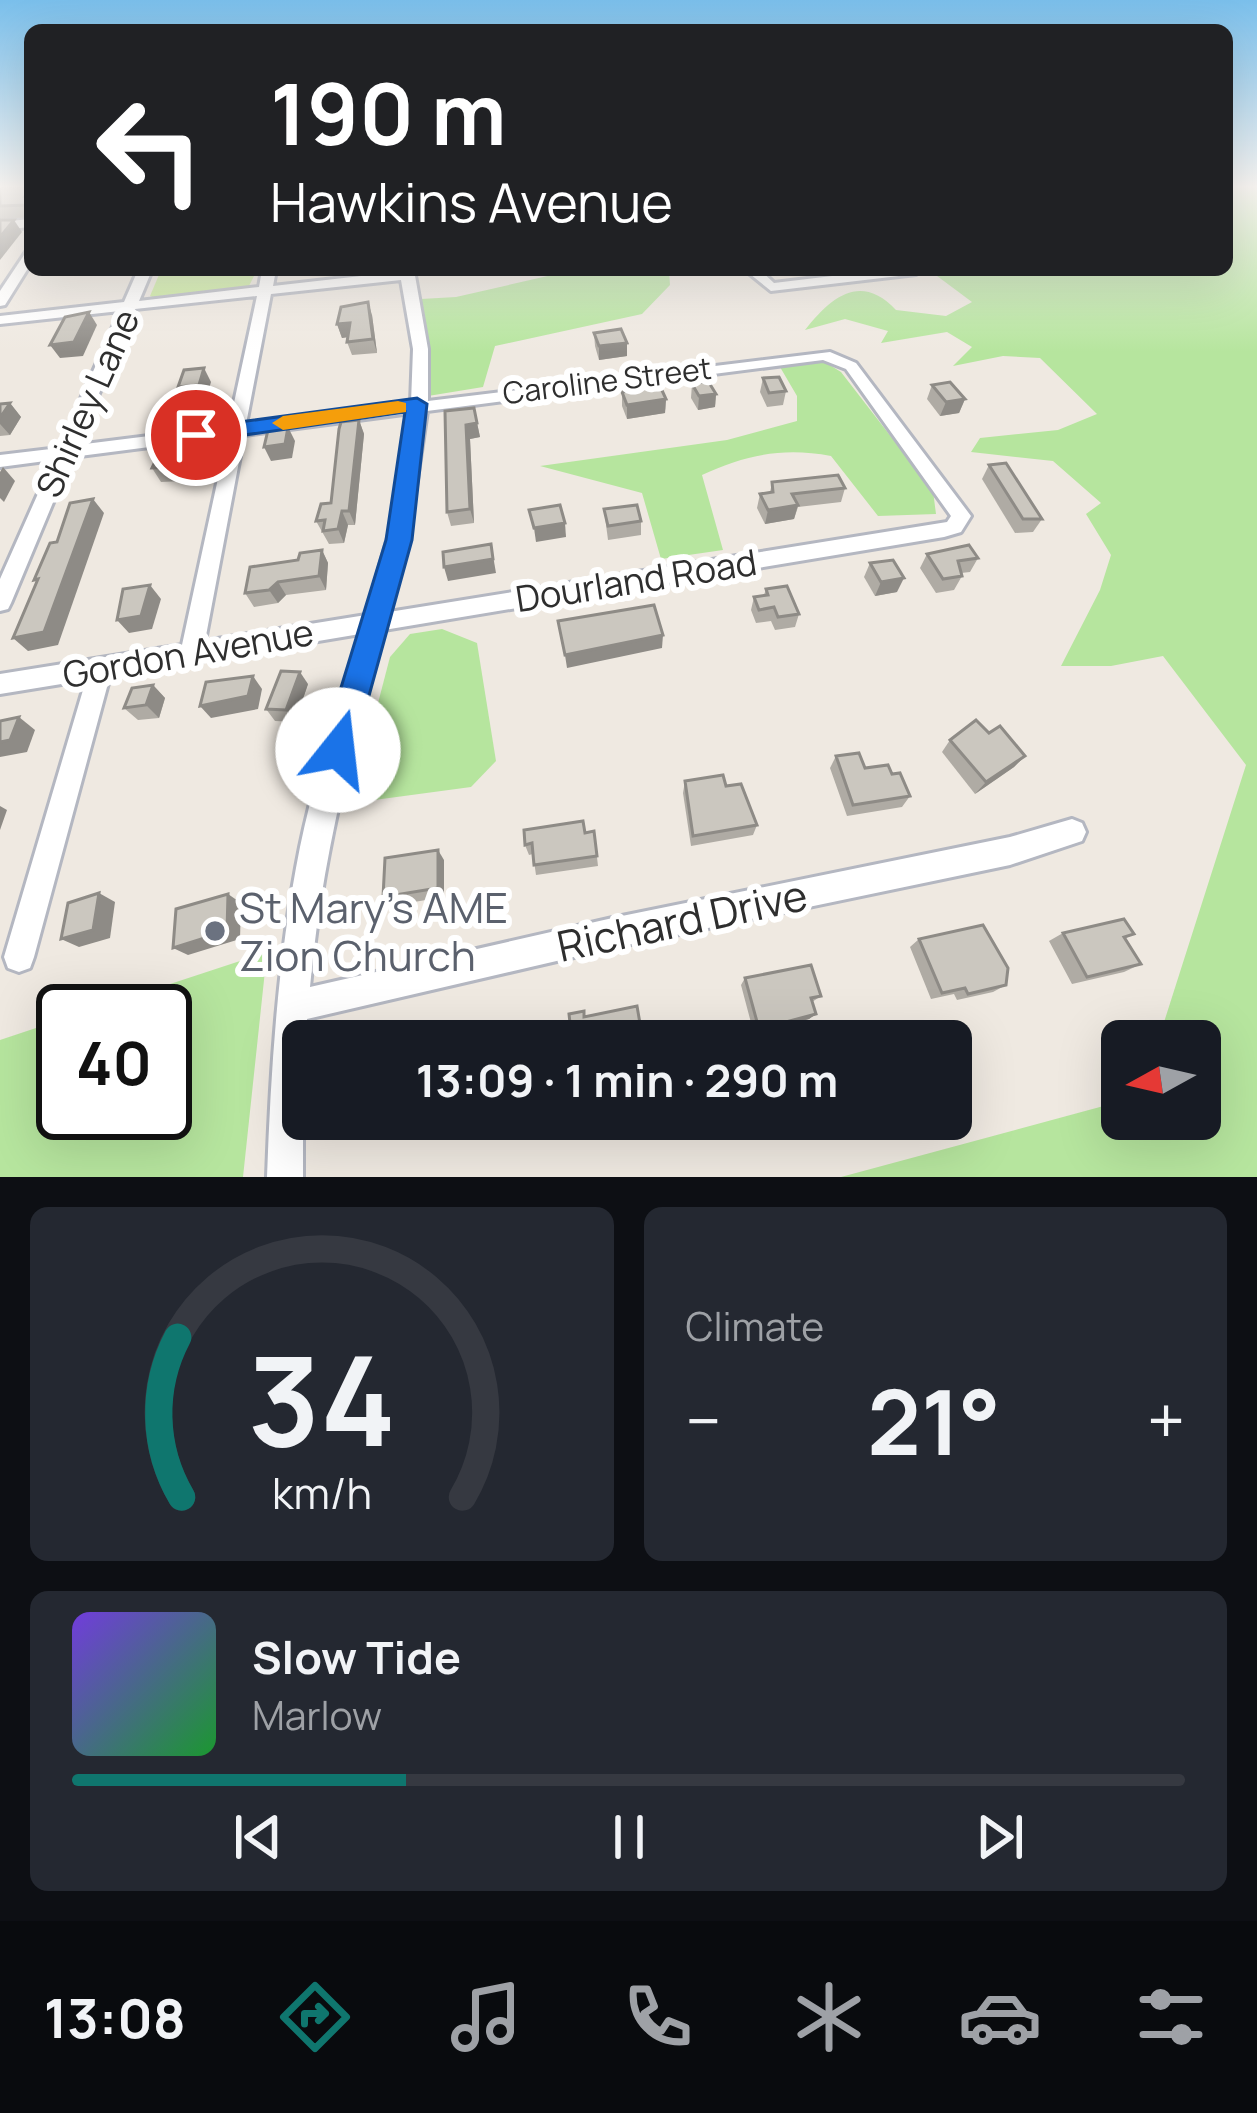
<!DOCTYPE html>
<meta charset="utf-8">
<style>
:root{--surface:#171b24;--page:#242831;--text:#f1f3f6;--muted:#9ea1a6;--line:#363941;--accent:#0f766e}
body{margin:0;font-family:Manrope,sans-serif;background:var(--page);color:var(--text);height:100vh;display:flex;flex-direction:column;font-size:45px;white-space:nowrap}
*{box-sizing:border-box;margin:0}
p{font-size:39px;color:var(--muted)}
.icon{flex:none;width:66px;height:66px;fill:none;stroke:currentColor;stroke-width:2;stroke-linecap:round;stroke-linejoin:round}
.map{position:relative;height:1177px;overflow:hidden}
.side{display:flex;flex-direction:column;gap:30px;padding:30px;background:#0d0f14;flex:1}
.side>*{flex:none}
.guide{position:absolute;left:24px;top:24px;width:1209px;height:252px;border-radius:18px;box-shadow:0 12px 48px #0002;background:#202124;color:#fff;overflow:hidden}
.needle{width:78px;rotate:262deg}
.tools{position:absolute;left:1101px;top:1020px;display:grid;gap:24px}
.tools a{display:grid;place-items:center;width:120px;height:120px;border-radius:18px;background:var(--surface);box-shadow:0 12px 48px #0002;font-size:60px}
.speed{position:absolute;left:36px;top:984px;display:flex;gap:24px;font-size:60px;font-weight:700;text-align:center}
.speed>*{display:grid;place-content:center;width:156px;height:156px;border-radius:50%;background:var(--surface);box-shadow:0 12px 48px #0002;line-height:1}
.speed .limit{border:6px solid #111;border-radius:18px;background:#fff;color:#111}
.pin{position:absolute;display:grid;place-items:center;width:102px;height:102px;color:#fff;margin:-51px;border:6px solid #fff;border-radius:50%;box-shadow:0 3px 12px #0007}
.me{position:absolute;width:132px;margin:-66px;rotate:16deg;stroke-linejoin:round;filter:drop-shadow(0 0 9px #0008)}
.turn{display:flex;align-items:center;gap:42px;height:252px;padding:0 48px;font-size:54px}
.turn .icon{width:156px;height:156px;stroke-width:2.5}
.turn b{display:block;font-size:84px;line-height:102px}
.big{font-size:90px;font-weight:700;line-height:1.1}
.side .widget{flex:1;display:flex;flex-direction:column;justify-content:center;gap:18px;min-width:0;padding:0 42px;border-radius:18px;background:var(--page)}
.side .dial{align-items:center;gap:0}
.dial svg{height:312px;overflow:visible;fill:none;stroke:var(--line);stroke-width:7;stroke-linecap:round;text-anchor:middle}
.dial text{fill:var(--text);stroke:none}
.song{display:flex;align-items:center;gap:36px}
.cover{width:144px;height:144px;border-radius:18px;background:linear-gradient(135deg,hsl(260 70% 55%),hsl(130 70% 35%))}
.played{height:12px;border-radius:6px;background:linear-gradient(90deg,var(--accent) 30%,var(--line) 30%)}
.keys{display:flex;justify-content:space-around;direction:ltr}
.heat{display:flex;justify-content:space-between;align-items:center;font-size:66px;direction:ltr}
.side .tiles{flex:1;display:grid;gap:30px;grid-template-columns:1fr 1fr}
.widget:last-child{grid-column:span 2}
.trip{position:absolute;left:282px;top:1020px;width:690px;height:120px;border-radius:18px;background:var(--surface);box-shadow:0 12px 48px #0002;font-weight:700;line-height:120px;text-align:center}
.tabs{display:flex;height:192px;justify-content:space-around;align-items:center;background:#090b0e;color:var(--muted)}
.tabs .icon{width:84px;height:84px}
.tabs .current{color:var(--accent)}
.tabs b{font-size:54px;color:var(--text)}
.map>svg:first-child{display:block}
</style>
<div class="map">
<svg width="1257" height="1177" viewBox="0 0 1257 1177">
<rect width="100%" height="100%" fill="#efe9e1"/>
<g fill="#b6e59e">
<path d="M1227,187H1257V1177H841L1122,1101V1119H1200V1041H1158L1246,765L1163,656L1111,666H1061L1100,590L1111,555L1086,514L1101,503L1053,461L971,452L980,438L1058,430L1097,414L1040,358L1003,356L953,366L972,347L947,332L881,343L888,331L845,319L805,330C832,296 861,273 896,310L946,316L972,302L929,270H1227Z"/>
<path d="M574,270L669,271L670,285L642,314L495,346L483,387L428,396L421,299L456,297Z"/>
<path d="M820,359L841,372L933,491L936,514L878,516L831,456C783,447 745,455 702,475L723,550L661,559L642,493L540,466L727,440L797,421V396L780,367Z"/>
<path d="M442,629L477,643L496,761L471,787L352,803L390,657L410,634Z"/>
<path d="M267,952L243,1177H0V1040L63,1019V1113H165V1011H88Z"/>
</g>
<path fill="#c9ec9a" d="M161,270H257L248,288L155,298L150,296Z"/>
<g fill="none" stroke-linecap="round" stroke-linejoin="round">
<g stroke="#b4b7c1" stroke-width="6">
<g id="minor">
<path d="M30,219V227L0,230V222Z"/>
<path d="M30,251V265L5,305L0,306V291L26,252Z"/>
<path d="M138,270H152L139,301L259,287L262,270H276L273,286L414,270L428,349V401L830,352L856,363L971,516L961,532L944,537L384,630C350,749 321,864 310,987L617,917L1010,837L1072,819L1082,823L1086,832L1082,841L1010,865L617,947L307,1019L306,1041H303V1177H267C271,1065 278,957 300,847C315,775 338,705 360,634L110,676L34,957L30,968L19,972L8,968L4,957L86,680L0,694V674L182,645L227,437L72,457L11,603L8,609L0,611V579L53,460L0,467V455L59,448L120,311L0,324V316L124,302ZM401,280L413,349L411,403L246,424L271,294ZM257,296L229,426L77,445L135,309ZM823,360L846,369L951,516L947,522L389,612L410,527L427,411ZM411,413L391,527L366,615L205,641L244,435Z"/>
<path d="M745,270H760L774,283L882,270H923L916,274L771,291Z"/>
</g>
</g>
<use href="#minor" fill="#fff" fill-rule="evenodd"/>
</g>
<g fill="#afaba4">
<path d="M0,187H30V217L0,219Z"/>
<path d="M372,315L377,353L352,355L347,342L348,337L342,338L337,324Z"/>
<path d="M594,333L627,356L599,360L595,346Z"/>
<path d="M763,378L786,391L783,405L767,407L760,392Z"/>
<path d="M692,384L716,394L715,407L698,410L691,398Z"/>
<path d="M932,385L965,399L959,413L940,416L927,399Z"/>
<path d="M622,392L666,399L665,413L627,419L622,406Z"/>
<path d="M10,403L21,417L10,435L0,436V404Z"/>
<path d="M474,408L480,437L470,439L474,523L451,526L447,512Z"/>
<path d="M359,420L364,434L355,525H348L344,543L329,544L316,521L331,503Z"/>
<path d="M191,462L183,481L161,482L152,468Z"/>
<path d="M989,465L1042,519L1033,532L1015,533L982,479Z"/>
<path d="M772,482L845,488L841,502L798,507L794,519L765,524L757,508L760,494L770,493Z"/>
<path d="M604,509L641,521V535L608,540Z"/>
<path d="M322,550L328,563L326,590L286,595L278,603L254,607L245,593L298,560Z"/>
<path d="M927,554L978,558L970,572L961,573L962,576L954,590L936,593L920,568Z"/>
<path d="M870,563L897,592L875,596L864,577Z"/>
<path d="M766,589L799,614L795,627L775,630L771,621L756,623L751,610L754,597L764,595Z"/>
<path d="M308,684L295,722L275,721L266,709Z"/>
<path d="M153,685L165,698L159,718L138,720L124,708Z"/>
<path d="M950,740L1025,756L1014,767L975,794L942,752Z"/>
<path d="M836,756L865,768L892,774L910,796L902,807L847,816L830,768Z"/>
<path d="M685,781L726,786L757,825L753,835L691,846L683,793Z"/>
<path d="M594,831L598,866L536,875L533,854L529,855L525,845Z"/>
<path d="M444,860V897L390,906L383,897Z"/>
<path d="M1063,933L1134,934L1126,938L1141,964L1124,972L1072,984L1049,941Z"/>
<path d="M919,939L1006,985L993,992L957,1000L954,994L931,999L910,947Z"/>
<path d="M745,978L821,996L812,1002L816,1014L809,1019L754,1034L741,985Z"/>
</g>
<g fill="#8e8b86">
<path d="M14,220L22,232L0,260V237Z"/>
<path d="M368,302L372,315L377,353L373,339Z"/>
<path d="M89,312L97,325L83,356L60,358L50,345Z"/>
<path d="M350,323L354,336L342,338L337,324Z"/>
<path d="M627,343V356L599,360V346Z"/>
<path d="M204,368L211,382L206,399L186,401L178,387Z"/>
<path d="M716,394L715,407L698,410L699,396Z"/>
<path d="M666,399L665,413L627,419V405Z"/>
<path d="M965,399L959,413L940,416L946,402Z"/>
<path d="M10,403L21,417L10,435L0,424V418Z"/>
<path d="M359,420L364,434L355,525L349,511Z"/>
<path d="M477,423L480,437L470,439L474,523L470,509L466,425Z"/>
<path d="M288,427L295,441L292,458L271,461L264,447Z"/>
<path d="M182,448L191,462L183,481L174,467Z"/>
<path d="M3,467L15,481L4,502L0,498V472Z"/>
<path d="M93,499L104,513L58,645L28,651L13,638Z"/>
<path d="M798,505L794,519L765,524L768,510Z"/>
<path d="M342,511L348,525L344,543L338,529Z"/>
<path d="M565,523L566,537L536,542L534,528Z"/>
<path d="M491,544L496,573L448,581L444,567Z"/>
<path d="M322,550L328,563L326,590L319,576Z"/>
<path d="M904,578L897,592L875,596L881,582Z"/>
<path d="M278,582L286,595L278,603L269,590Z"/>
<path d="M150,585L161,599L152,629L129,633L117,620Z"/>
<path d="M663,635L662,648L567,668L565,655Z"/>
<path d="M300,672L308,684L295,722L286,710Z"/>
<path d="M253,676L262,689L258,709L211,718L200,706Z"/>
<path d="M153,685L165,698L159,718L146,705Z"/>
<path d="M19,717L35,730L27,752L0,757V742Z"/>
<path d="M1025,756L1014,767L975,794L986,782Z"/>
<path d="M0,806L7,810L0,830Z"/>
<path d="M438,850L444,860V897L438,888Z"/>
<path d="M99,893L115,902L110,938L79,947L61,939Z"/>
<path d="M228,894L241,903L240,939L188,955L173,948Z"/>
<path d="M816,1014L809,1019L754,1034L759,1029Z"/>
</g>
<g fill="#cbc7bf" stroke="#8e8b86" stroke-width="3">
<path d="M0,187H30L25,196L30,195V199L26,205L0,206Z"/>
<path d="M0,220H14L0,237Z"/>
<path d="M368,302L373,339L347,342L350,323L337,324L341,307Z"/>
<path d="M89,312L74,342L50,345L65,317Z"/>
<path d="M621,329L627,343L599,346L594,333Z"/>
<path d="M204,368L199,385L178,387L184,370Z"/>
<path d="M779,377L786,391L769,393L763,378Z"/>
<path d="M708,381L716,394L699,396L692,384Z"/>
<path d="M950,382L965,399L946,402L932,385Z"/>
<path d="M660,386L666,399L627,405L622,392Z"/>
<path d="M10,403L0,418V404Z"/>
<path d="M474,408L477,423L466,425L470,509L447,512L445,411Z"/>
<path d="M359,420L349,511H342L338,529L323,531L325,520L316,521L321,504L331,503L339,429L341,422Z"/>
<path d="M288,427L285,444L264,447L268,430Z"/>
<path d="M182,448L174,467L152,468L161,449Z"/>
<path d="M1006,463L1042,519H1023L989,465Z"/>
<path d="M838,475L845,488L792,494L798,505L768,510L760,494L773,492L772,482Z"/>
<path d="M93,499L44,632L13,638L38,579L34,580L50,543L57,542L70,503Z"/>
<path d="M560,505L565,523L534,528L529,510Z"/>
<path d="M637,505L641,521L608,526L604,509Z"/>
<path d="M491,544L493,559L444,567L443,552Z"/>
<path d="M969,545L978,558L958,561L962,576L943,579L927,554Z"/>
<path d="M322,550L319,576L278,582L269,590L245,593L250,567L298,560L300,553Z"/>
<path d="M893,560L904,578L881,582L870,563Z"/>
<path d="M150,585L141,616L117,620L123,589Z"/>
<path d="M787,586L799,614L778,617L774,607L759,610L754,597L768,595L766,589Z"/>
<path d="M654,605L663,635L565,655L558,621Z"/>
<path d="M281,671L300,672L286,710L266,709Z"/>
<path d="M253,676L248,696L200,706L206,682Z"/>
<path d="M153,685L146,705L124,708L132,688Z"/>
<path d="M19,717L10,740L0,742V721Z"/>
<path d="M976,720L989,733L1000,726L1025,756L986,782L950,740Z"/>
<path d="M859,753L865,768L888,765L892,774L900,773L910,796L853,805L836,756Z"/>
<path d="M723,775L726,786L741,784L757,825L693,836L685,781Z"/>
<path d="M583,821L585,833L594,831L597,856L534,865L532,843L525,845L524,830Z"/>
<path d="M438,850V888L383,897L385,858Z"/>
<path d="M99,893L93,930L61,939L68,903Z"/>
<path d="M228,894L227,931L173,948L176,909Z"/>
<path d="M1124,919L1134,934L1124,937L1141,964L1087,977L1063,933Z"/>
<path d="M983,925L1008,968L1006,985L968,994L965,988L942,993L919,939Z"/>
<path d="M811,965L821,996L811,998L816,1014L759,1029L745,978Z"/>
<path d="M637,1006L643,1041H572L569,1014L584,1011V1017Z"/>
</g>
<linearGradient id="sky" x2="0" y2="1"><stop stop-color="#7abfeb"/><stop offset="0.53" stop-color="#f8f5f2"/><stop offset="1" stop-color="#f8f5f2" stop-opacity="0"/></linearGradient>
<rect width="1257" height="352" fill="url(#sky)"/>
<path fill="#1a73e8" stroke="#114b97" stroke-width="3" d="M417,398L427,404L412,540L354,750L350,761L338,765L327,761L322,750L386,540L405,412L196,442L185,435L196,428Z"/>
<path fill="#f59e0b" d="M398,401L406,403V412L283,430L272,423L283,416Z"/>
<circle fill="#6b7280" stroke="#fff" stroke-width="4.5" cx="215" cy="931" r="12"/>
<g text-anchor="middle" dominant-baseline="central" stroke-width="12" stroke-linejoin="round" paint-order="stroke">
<g font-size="30" fill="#2e2e2e" stroke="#fff">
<text transform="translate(607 380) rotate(-7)">Caroline Street</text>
</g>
<g font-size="36" fill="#2e2e2e" stroke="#fff">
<text transform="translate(87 403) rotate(-66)">Shirley Lane</text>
<text transform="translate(636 580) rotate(-9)">Dourland Road</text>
<text transform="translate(188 653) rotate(-10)">Gordon Avenue</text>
</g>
<g font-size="42" fill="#5b616d" stroke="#fff" text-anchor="start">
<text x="239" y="907">St Mary's AME<tspan x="239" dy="48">Zion Church</tspan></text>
</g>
<g font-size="42" fill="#2e2e2e" stroke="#fff">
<text transform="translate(682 920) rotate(-12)">Richard Drive</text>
</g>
</g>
</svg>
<div class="tools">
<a><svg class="needle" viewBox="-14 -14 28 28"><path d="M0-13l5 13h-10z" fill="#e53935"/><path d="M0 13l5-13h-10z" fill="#9ea1a6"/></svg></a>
</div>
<div class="speed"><div class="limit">40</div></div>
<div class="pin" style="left:196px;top:435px;background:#d93025"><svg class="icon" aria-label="arrive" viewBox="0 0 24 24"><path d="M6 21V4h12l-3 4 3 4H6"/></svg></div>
<svg class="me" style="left:338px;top:750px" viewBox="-20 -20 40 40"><circle r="19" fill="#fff"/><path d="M0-13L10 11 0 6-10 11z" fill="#1a73e8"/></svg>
<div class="trip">13:09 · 1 min · 290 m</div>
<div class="guide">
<div class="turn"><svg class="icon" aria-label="left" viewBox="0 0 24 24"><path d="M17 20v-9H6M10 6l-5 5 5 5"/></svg><div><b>190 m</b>Hawkins Avenue</div></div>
</div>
</div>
<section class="side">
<div class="tiles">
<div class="widget dial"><svg viewBox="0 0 100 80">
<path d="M14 69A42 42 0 1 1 86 69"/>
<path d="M14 69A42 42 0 0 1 13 28" stroke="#0f766e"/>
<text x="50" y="56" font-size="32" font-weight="700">34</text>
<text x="50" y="72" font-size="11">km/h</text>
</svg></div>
<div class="widget"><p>Climate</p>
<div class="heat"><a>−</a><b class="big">21°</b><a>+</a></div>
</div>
<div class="widget">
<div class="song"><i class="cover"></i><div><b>Slow Tide</b><p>Marlow</p></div></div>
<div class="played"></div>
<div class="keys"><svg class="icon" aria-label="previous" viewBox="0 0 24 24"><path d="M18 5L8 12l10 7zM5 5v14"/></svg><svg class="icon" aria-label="pause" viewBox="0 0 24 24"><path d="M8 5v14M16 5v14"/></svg><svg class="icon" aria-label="next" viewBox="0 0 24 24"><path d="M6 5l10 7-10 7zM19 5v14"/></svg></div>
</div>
</div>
</section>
<nav class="tabs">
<b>13:08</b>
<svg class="icon current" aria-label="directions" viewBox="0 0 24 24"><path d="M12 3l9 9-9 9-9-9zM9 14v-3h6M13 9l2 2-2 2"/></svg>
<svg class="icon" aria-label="music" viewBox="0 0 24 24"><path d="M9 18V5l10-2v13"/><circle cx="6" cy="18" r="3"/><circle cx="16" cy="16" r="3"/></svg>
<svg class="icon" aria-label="phone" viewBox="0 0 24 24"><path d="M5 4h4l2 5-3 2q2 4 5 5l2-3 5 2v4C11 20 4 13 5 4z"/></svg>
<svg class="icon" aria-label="climate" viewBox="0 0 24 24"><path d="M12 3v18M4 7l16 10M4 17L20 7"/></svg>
<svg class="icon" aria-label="car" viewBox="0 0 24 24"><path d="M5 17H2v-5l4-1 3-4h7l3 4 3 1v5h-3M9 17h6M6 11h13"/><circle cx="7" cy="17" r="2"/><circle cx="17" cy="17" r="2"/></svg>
<svg class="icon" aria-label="filters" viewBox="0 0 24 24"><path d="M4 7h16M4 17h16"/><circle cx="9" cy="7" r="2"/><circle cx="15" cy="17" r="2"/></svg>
</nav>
